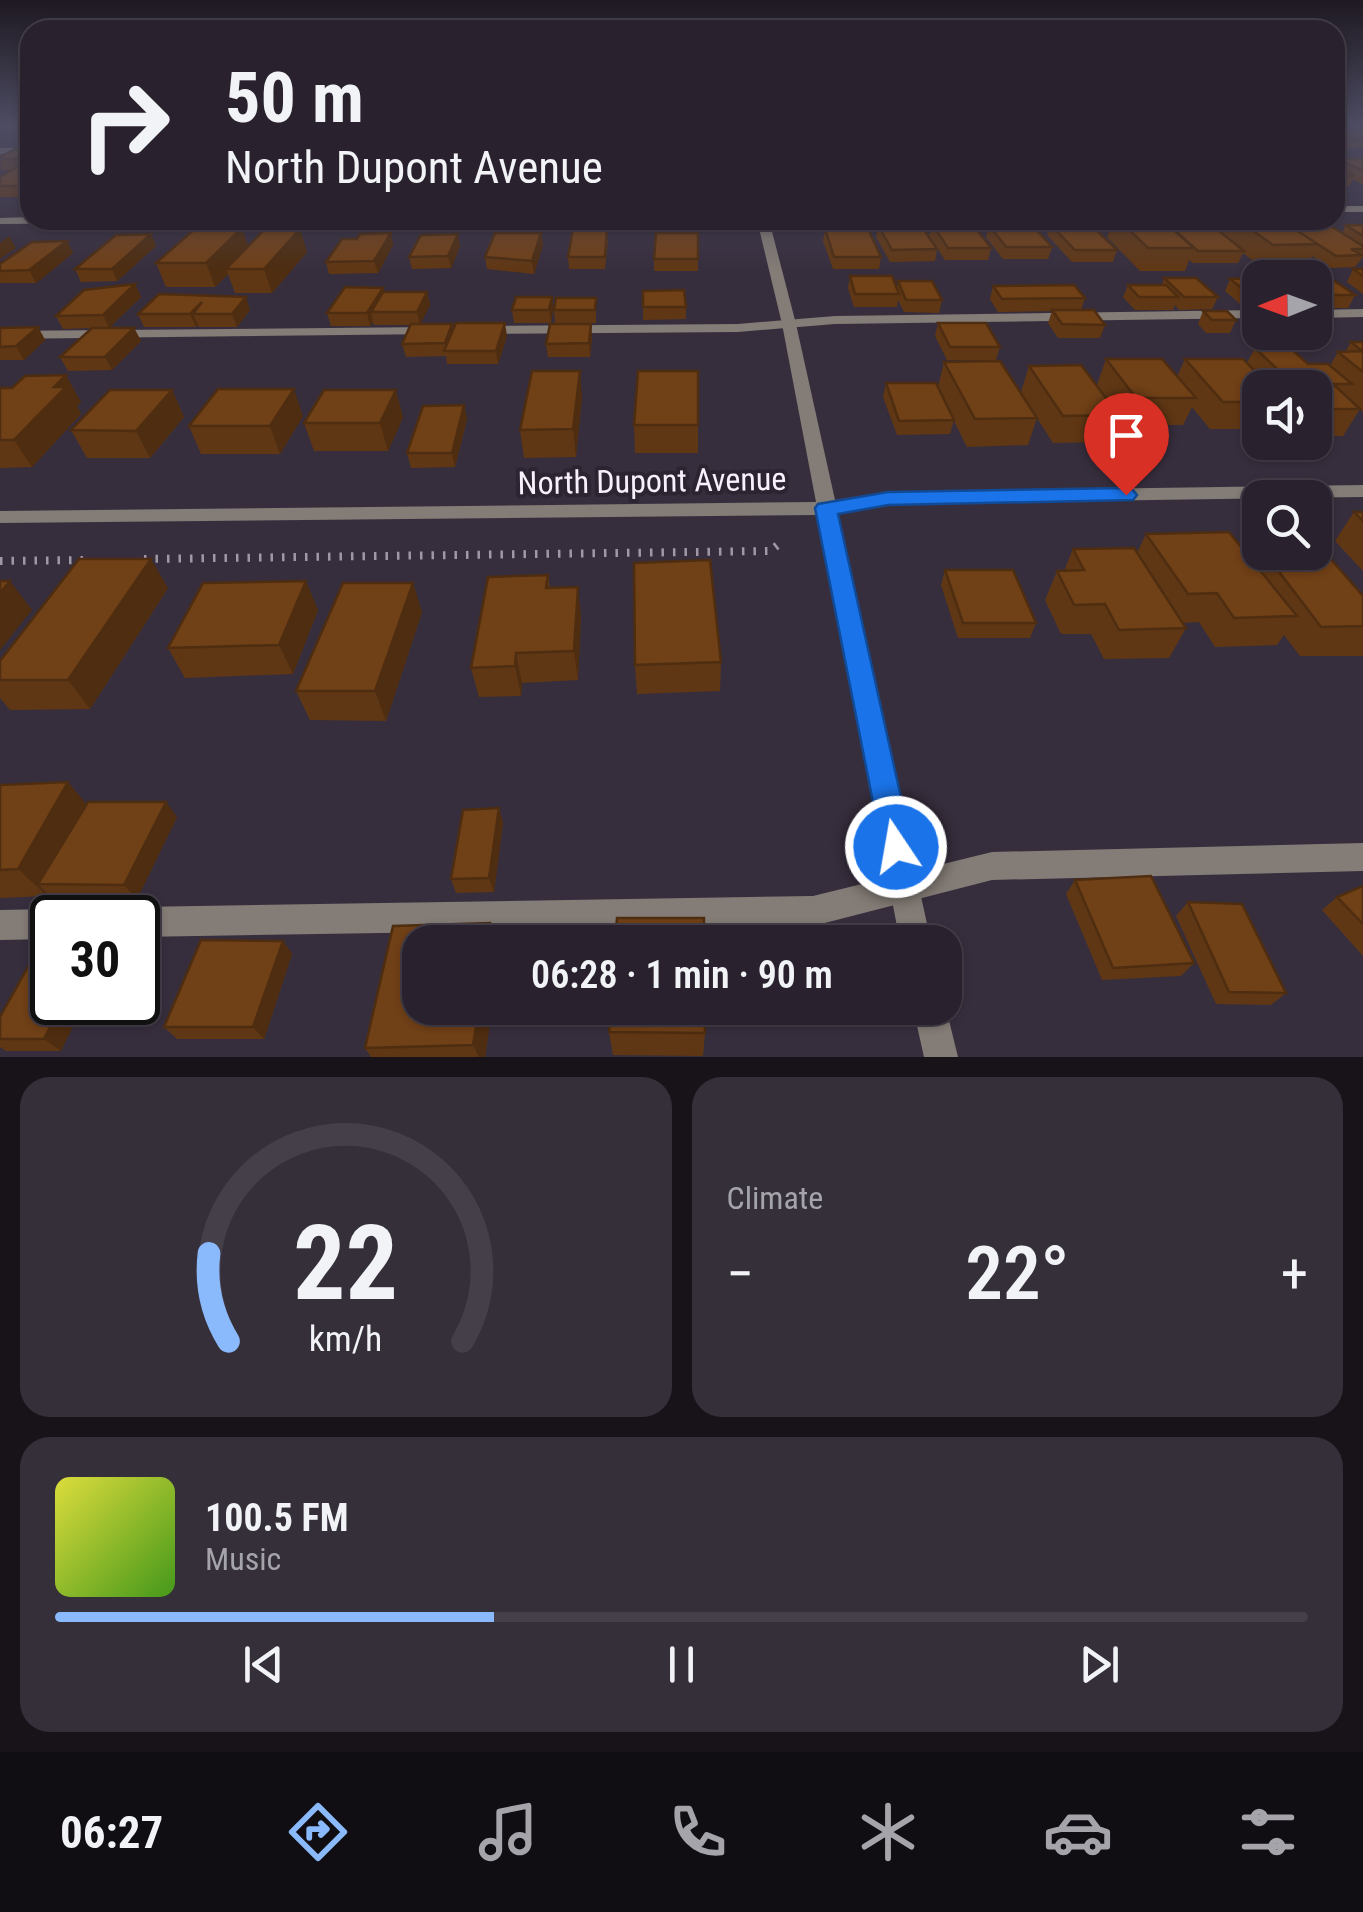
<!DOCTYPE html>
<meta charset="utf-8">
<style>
:root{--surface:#29222e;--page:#352f3a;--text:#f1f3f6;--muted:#a5a4aa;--line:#453f4a;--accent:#8abafc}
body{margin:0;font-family:"Roboto Condensed",sans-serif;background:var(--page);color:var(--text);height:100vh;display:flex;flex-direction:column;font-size:38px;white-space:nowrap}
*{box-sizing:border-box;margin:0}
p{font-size:32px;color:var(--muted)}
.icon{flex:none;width:55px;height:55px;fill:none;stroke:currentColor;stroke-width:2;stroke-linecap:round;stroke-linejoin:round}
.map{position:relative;height:1057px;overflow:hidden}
.side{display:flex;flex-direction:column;gap:20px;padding:20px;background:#171319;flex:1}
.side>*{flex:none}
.guide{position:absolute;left:20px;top:20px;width:1325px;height:210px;border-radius:30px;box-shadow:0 2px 8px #0004,0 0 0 2px var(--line);background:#29222e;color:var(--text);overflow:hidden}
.needle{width:65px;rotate:269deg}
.fabs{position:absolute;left:1242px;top:260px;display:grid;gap:20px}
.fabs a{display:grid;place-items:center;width:90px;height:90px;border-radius:20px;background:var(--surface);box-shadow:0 2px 8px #0004,0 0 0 2px var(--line);font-size:50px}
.speed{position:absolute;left:30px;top:895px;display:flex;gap:20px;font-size:50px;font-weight:700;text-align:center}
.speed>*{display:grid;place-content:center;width:130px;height:130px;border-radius:50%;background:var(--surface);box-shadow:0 2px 8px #0004,0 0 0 2px var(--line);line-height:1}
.speed .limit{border:5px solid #111;border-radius:15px;background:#fff;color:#111}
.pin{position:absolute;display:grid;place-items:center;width:85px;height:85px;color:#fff;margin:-102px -42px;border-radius:50% 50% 50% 0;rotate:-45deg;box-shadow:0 0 10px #0007}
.pin .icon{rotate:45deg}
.me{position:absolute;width:110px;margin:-55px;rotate:348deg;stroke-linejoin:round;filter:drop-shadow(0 0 8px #0008)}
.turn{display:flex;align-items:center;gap:35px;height:210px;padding:0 40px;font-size:45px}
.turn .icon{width:130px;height:130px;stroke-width:2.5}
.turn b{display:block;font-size:70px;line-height:85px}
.big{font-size:75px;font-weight:600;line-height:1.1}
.side .tile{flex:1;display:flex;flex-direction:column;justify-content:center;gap:15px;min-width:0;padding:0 35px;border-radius:30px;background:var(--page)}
.side .dial{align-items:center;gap:0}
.dial svg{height:260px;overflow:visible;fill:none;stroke:var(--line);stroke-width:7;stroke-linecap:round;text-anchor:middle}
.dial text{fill:var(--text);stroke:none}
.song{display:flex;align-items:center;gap:30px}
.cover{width:120px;height:120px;border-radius:15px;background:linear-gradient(135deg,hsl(60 70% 55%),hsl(100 70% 35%))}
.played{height:10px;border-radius:5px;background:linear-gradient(90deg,var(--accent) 35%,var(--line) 35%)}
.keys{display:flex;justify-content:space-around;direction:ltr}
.heat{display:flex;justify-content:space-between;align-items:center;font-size:55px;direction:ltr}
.side .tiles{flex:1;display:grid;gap:20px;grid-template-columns:1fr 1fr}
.tile:last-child{grid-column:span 2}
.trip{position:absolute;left:402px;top:925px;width:560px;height:100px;border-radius:30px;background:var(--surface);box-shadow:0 2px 8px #0004,0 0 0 2px var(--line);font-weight:600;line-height:100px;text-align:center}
.tab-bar{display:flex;height:160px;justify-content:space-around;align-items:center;background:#100e12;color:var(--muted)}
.tab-bar .icon{width:70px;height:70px}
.tab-bar .selected{color:var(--accent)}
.tab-bar b{font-size:45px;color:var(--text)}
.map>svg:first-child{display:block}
</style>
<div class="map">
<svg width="1363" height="1057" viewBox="0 0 1363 1057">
<rect width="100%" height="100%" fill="#372e3d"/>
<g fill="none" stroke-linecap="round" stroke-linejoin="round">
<g stroke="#a099a5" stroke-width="8" stroke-dasharray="2.5 9" stroke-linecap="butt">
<path d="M144,559L770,551L779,544"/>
<path d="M0,561L87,560"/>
</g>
<g fill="#847c76" fill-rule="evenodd">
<rect x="0" y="148" width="30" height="6"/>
<path d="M1363,309V317L1315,318V310Z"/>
<path d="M1260,310V318L835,324L738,332L482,334L475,330L482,326L738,324L835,316Z"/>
<path d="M433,327L440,331L438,334L0,339V331Z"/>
<path d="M1363,843V871L992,880L813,926L138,937V918H124L127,911L138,907L813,896L992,852Z"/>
<path d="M52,909L63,913L65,918H52V939L0,940V910Z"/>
</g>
<g fill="#847c76" fill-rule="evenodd">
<rect x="1335" y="206" width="28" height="6"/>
<path d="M30,217V220H132L126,223L0,224V218Z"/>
<path d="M757,220H769L796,324L835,500L888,492L1363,485V497L888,504L837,512L931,942H900L818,515L0,523V511L816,502L782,324Z"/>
<path d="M945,1004L958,1057H924L913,1008H945Z"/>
</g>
</g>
<g fill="#603714">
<rect x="0" y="124" width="30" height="5"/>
<path d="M1337,132H1363V148L1347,149L1335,142V137Z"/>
<path d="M30,146L25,197H0V177L13,170H1L0,157Z"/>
<path d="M1339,159H1363V185L1353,179L1349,186H1335V165Z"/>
<path d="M1113,220H1162L1169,227L1221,233L1227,220H1282L1290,226L1342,233L1346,225H1363V257L1355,267L1329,268L1312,256L1307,267L1262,268L1243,253L1238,263H1193L1189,260L1185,271H1140L1107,237Z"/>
<path d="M932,224L991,248L988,260H945L929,236Z"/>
<path d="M1050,224L1117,250L1113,262H1072L1047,235Z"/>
<path d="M878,225L937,249L935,261L890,262L876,237Z"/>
<path d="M989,225L1052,247L1048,259H1003L986,237Z"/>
<path d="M825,229L881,257L879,269H833L823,241Z"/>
<path d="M391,233L393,245L378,273L329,274L326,262L357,239Z"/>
<path d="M541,233L543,245L534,274L487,269L485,257Z"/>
<path d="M698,233V271H654V259Z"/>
<path d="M151,234L156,246L117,281L81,282L75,269Z"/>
<path d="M608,240L605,269H569L568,257Z"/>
<path d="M67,241L73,253L36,283H0V264Z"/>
<path d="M460,246L451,268L412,269L409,257Z"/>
<path d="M307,252L272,293H235L228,274L215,287H166L156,263Z"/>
<path d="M1353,269H1363V294L1347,282Z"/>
<path d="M850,276L897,288L898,281L942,300L939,313L904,312L898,300L897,307H854L848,288Z"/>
<path d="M1164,278L1218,297L1212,309L1179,310L1175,305L1173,310H1135L1123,297L1128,285H1162Z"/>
<path d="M1260,278V309H1246L1225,291L1230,279Z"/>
<path d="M1315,280L1355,295L1348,308H1315Z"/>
<path d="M135,284L141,297L109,328H134L141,341L112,370L68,371L60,357L91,328L63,329L56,316Z"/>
<path d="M993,286L1085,298L1081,310L1105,325L1100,338H1058L1048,323L1052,311L998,312L990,299Z"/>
<path d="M383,288L384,292H427L430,305L420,324H452L453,330L507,336L498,364H447L446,356L406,357L402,344L411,325H374L373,322L370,326H331L327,313Z"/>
<path d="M643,291L686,307V319L643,320Z"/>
<path d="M552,297L553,310L551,323H514L512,310Z"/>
<path d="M596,298V323H555L554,310Z"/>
<path d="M250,310L237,327H199L198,325L196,327H144L138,314Z"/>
<path d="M1203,311L1236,320L1230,333H1206L1198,324Z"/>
<path d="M1260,311V325L1255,321Z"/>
<path d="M1315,321L1321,326L1314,339L1277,340L1269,332H1315Z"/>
<path d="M938,323L1000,347L996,360H947L935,336Z"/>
<path d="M38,327L45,340L24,360H0V328Z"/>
<path d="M592,337L590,357H548L546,344Z"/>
<path d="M1351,342H1363V412L1360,409L1343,436H1315V388H1260V429H1210L1192,407L1183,425H1125L1119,416L1108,442L1053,443L1037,418L1028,445L967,447L949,411L954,420L950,434L897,435L883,397L886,383L938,387L944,362L1021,392L1029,366L1097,385L1106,359L1177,377L1185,359L1247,363L1255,348L1308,364L1330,366L1338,352L1346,351Z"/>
<path d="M0,388L81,402L77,406L81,414L32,467L0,468Z"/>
<path d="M172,390L184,417L150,458H87L71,430Z"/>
<path d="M582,397L576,457L524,458L520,430Z"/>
<path d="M464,405L467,419L455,467L411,468L407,453Z"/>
<path d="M303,416L280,454H201L189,426Z"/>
<path d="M403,417L388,451H314L304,423Z"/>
<path d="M634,425H698V453H635Z"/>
<path d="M1354,512H1363V571L1335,541Z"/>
<path d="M1246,530H1260V552H1315L1363,596V656H1300L1284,635L1277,645L1215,647L1199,622L1182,623L1186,628L1169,658L1104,659L1091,634H1061L1045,600L1057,571H1064L1073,549L1137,553L1146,534L1239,543Z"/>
<path d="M945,570L1036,623L1030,638H958L941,585Z"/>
<path d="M548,575L550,588L581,616L578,680L522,683L521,696L479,697L471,668Z"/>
<path d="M168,588L90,709L10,710L0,698V661Z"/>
<path d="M318,610L293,674L185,678L168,648Z"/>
<path d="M422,612L386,721L310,720L296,691Z"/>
<path d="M721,662L720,691L637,694L635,665Z"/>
<path d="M0,785L86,804L177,817L137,899L52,898L48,894L47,896L0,898Z"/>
<path d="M499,808L503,823L494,892L456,893L451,879Z"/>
<path d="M1075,880L1194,963L1181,976L1102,980L1066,894Z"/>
<path d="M1363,886V956L1322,910L1337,897Z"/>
<path d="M1188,902L1286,993L1271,1005L1216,1004L1176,916Z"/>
<path d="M283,941L292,954L264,1039H177L164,1027Z"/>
<path d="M52,949L61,1051H6L0,1047V1017Z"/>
<path d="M492,1008L485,1057H371L365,1048Z"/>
<path d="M609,1032L705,1033L703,1056L613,1055Z"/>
</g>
<g fill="#4e2d10">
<path d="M30,154V167L25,170L20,159Z"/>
<path d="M30,180V194L25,197L19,186Z"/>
<path d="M242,228L250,251L226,269L228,274L215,287L206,263Z"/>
<path d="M300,229L307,252L272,293L264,269Z"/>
<path d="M391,233L393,245L378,273L374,261Z"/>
<path d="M541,233L543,245L534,274L532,261Z"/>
<path d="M151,234L156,246L117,281L112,269Z"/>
<path d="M458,234L460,246L451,268L448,256Z"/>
<path d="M9,236L16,248L0,259V243Z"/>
<path d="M67,241L73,253L36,283L29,270Z"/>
<path d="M135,284L141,297L109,328L103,315Z"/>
<path d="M383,288L386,300L371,312L373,322L370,326L367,313Z"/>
<path d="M427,292L430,305L420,325L417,312Z"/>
<path d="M246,297L250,310L237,327L232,314Z"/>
<path d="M552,297L553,310L551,323L549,310Z"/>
<path d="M202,302L193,314L198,325L196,327L190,314Z"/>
<path d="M505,323L507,336L498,364L496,351Z"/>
<path d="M452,324L454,337L446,351L445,343Z"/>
<path d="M591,324L592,337L590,357L589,343Z"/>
<path d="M38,327L45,340L24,360L16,346Z"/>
<path d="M134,328L141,341L112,370L105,357Z"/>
<path d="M580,371L582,397L576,457L573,429Z"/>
<path d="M66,375L81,402L77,406L81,414L32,467L14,440L54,387Z"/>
<path d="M294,389L303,416L280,454L270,426Z"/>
<path d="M172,390L184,417L150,458L136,431Z"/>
<path d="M396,390L403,417L388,451L380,423Z"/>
<path d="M464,405L467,419L455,467L452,453Z"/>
<path d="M151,559L168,588L90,709L68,680Z"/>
<path d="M10,581L32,610L0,650V593Z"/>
<path d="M306,581L318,610L293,674L279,645Z"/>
<path d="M413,583L422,612L386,721L375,691Z"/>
<path d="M578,587L581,616L578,680L574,651Z"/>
<path d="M516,653L522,683L521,696L515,666Z"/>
<path d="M68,782L92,811L38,884L48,894L47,896L18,869Z"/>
<path d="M166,802L177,817L137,899L124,885Z"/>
<path d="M499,808L503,823L494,892L489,878Z"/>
<path d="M490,923L497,942H488Z"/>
<path d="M283,941L292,954L264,1039L253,1027Z"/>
<path d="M63,1002H85L61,1051L44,1039Z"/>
<path d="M479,1008H492L485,1057H479L473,1045Z"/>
</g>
<g fill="#704017" stroke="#4e2d10" stroke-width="2.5">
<path d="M1361,131L1363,132V139H1352L1337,132Z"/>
<path d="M21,146H30V154L20,159H0V157Z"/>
<path d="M1339,159H1363V171Z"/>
<path d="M30,165V180L19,186H0V177L19,166Z"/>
<path d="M1335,165L1355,176H1335Z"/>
<path d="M1119,220H1162L1194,248H1148Z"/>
<path d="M1238,220H1282L1319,244L1273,245Z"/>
<path d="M1089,223L1117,250H1075L1050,224Z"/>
<path d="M920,224L937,249L892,250L878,225Z"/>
<path d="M932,224H972L991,248H948Z"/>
<path d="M989,225H1032L1052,247H1006Z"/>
<path d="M1329,225L1363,246V249H1351L1362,255L1336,256L1290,226Z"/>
<path d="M1346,225H1363V236Z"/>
<path d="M1170,226H1213L1244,251H1198Z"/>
<path d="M196,228H242L206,263H156Z"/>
<path d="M607,228L605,257H568L573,229Z"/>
<path d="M265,229H300L264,269H226Z"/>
<path d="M825,229H868L881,257H834Z"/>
<path d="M391,233L374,261L326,262L342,239H357L360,234Z"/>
<path d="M495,233H541L532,261L485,257Z"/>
<path d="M656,233H698V259H654Z"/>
<path d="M151,234L112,269H75L116,235Z"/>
<path d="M458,234L448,256L409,257L421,235Z"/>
<path d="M67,241L29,270L0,271V264L32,242Z"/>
<path d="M1353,269H1363V276Z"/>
<path d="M850,276H892L899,294H855Z"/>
<path d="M1164,278H1196L1218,297H1184Z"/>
<path d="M1260,278V296H1252L1230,279Z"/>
<path d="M1315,280H1333L1355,295H1320L1315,292Z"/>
<path d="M898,281H932L942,300H906Z"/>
<path d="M135,284L103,315L56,316L84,290Z"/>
<path d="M1074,285L1085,298L1002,299L993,286Z"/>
<path d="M1128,285H1166L1178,297H1139Z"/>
<path d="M345,287L383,288L367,313H327Z"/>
<path d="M684,290L686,307H643V291Z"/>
<path d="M383,292H427L417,312H371Z"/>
<path d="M159,294L246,297L232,314H193L202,302L190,314H138Z"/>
<path d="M516,297H552L549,310H512Z"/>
<path d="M556,298H596L595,310H554Z"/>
<path d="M1052,310H1094L1105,325L1062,324Z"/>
<path d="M1203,311H1227L1236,320H1212Z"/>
<path d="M456,323H505L496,351H444Z"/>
<path d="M938,323H986L1000,347H950Z"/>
<path d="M411,324H452L445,343L402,344Z"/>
<path d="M550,324H591L589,343L546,344Z"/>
<path d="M38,327L16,346L0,347V328Z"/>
<path d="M92,328H134L105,357H60Z"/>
<path d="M1351,342H1363V372L1338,352L1362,351Z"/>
<path d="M1255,348H1290L1308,364H1328L1352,384H1333L1360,409H1320L1315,405V388H1297Z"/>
<path d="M1106,359H1162L1196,398H1136Z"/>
<path d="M1185,359H1243L1271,388H1260V402H1223Z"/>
<path d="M1000,361L1037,418L975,419L944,362Z"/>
<path d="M1081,365L1119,415L1063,416L1029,366Z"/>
<path d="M532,371H580L573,429L520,430Z"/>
<path d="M638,371H698V425H634Z"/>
<path d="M66,375L54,387H66L14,440H0V388H12L25,376Z"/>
<path d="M886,383H936L954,420L899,421Z"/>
<path d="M218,389H294L270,426H189Z"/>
<path d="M110,390H172L136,431L71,430Z"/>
<path d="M324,390H396L380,423H304Z"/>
<path d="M464,405L452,453H407L423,406Z"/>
<path d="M1354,512H1363V521Z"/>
<path d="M1246,530H1260V548Z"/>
<path d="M1229,532L1297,616L1234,618L1217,593L1188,594L1146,534Z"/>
<path d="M1315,541L1363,596V626L1321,627L1264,552H1315Z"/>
<path d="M1134,548L1186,628L1119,630L1105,604L1074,605L1057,571L1084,570L1073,549Z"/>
<path d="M79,559H151L68,680H0V661Z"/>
<path d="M710,560L721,662L635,665L634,563Z"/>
<path d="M945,570H1013L1036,623H963Z"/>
<path d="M548,575L546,588L578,587L574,651L516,653L515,666L471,668L488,577Z"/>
<path d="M0,581H10L0,593Z"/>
<path d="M306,581L279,645L168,648L203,583Z"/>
<path d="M343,583H413L375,691H296Z"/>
<path d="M68,782L18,869L0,870V785Z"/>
<path d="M88,802H166L124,885L38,884Z"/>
<path d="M499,808L489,878L451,879L463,810Z"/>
<path d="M1151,876L1194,963L1113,968L1075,880Z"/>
<path d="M1363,886V924L1337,897Z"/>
<path d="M1188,902L1242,904L1286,993L1229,992Z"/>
<path d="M617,918H704V942H615Z"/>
<path d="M490,923L488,942H420V1008H479L473,1045L365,1048L393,926Z"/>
<path d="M201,940L283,941L253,1027H164Z"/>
<path d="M38,949H52V1002H63L44,1039H0V1017Z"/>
<path d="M611,1008H704L705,1033L609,1032Z"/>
</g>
<linearGradient id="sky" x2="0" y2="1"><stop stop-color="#1e1922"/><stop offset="0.46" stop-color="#4d4c62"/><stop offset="1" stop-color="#4d4c62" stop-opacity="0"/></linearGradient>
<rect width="1363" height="272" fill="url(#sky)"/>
<path fill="#1a73e8" stroke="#114b97" stroke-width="2.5" d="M1126,488L1133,490L1137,495L1133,500L888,505L838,514L912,847L907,858L896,863L884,858L815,508L818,504L888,492Z"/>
<g text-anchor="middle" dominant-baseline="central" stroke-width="8" stroke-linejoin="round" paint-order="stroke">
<g font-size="32" fill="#f7f1fb" stroke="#2d2432">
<text transform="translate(652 481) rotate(-1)">North Dupont Avenue</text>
</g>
</g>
</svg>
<div class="fabs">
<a><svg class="needle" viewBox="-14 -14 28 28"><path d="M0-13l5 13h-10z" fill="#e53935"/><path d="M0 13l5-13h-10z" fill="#a5a4aa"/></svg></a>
<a><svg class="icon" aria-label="sound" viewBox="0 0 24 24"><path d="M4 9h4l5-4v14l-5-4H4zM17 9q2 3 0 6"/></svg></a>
<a><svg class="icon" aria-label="search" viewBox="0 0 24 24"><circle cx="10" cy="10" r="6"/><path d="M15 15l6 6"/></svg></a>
</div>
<div class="speed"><div class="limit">30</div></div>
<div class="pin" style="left:1126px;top:495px;background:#d93025"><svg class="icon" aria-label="arrive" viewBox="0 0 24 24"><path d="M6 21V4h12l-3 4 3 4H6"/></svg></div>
<svg class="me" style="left:896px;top:847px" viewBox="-20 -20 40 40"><circle r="17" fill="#1a73e8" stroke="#fff" stroke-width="3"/><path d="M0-11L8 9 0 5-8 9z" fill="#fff"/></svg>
<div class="trip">06:28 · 1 min · 90 m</div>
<div class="guide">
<div class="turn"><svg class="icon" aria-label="right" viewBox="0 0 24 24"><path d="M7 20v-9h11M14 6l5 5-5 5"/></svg><div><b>50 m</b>North Dupont Avenue</div></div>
</div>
</div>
<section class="side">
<div class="tiles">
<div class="tile dial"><svg viewBox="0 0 100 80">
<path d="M14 69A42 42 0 1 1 86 69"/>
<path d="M14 69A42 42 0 0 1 8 42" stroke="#8abafc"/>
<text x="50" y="56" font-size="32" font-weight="700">22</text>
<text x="50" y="72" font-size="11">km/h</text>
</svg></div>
<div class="tile"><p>Climate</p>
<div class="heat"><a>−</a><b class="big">22°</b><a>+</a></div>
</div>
<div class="tile">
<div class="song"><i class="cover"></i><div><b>100.5 FM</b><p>Music</p></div></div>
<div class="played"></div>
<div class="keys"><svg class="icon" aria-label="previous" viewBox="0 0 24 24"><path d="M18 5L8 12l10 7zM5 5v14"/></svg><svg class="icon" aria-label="pause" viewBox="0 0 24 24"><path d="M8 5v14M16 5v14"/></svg><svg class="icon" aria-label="next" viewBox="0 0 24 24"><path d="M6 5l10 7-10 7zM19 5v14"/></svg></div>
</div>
</div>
</section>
<nav class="tab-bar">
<b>06:27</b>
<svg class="icon selected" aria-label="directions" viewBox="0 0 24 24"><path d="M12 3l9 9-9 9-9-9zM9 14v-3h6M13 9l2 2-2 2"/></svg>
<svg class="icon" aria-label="music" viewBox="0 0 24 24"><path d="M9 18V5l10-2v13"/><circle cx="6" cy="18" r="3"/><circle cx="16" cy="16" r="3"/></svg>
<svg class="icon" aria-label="phone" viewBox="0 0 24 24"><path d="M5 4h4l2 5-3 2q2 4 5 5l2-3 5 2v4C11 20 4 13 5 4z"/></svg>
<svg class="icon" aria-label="climate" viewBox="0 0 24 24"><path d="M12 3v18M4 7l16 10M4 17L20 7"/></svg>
<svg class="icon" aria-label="car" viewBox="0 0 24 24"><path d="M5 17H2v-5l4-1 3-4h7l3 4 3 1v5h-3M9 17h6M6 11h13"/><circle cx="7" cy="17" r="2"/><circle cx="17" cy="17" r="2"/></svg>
<svg class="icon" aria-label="filters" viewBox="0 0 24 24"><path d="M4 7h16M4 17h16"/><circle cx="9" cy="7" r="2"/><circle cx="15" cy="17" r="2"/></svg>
</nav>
